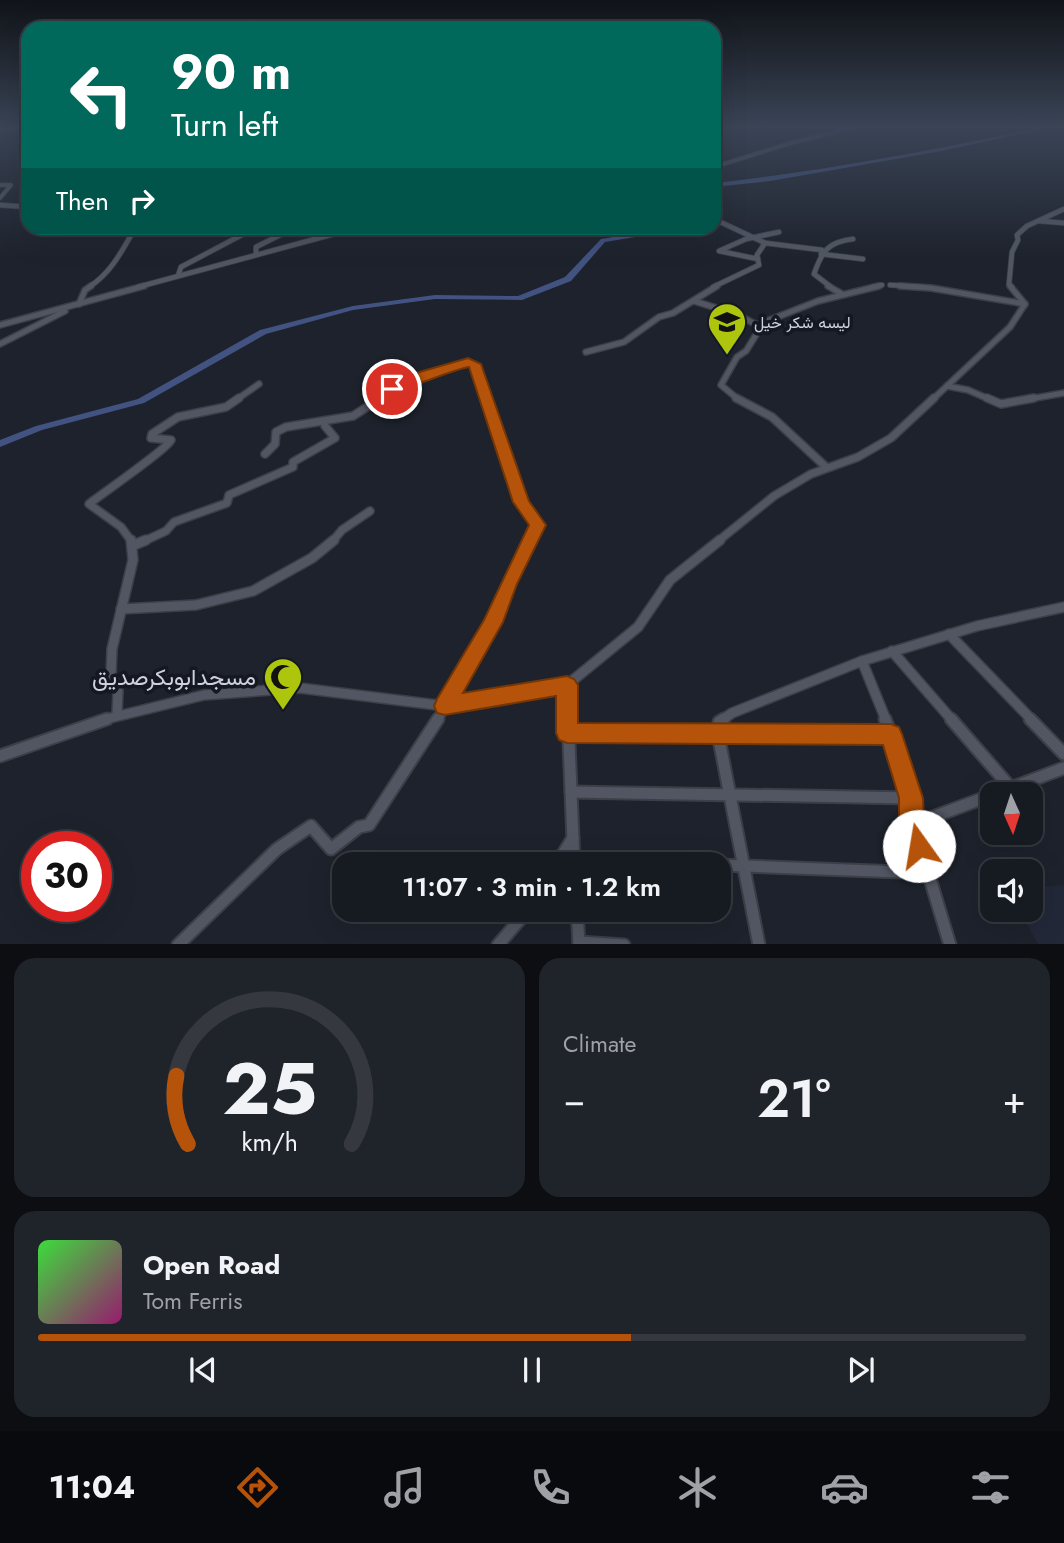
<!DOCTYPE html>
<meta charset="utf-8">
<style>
:root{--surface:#161a21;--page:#1f232a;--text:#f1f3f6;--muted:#9ea1a5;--line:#35383f;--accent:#b45309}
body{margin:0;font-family:Jost,Vazirmatn,sans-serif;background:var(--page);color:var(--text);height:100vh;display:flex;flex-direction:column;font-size:26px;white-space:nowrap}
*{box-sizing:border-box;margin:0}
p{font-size:23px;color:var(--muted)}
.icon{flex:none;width:38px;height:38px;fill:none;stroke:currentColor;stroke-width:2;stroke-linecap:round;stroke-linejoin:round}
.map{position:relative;height:944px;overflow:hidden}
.drawer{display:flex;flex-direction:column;gap:14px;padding:14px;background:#0c0e12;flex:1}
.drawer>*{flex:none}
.top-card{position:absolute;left:21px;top:21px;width:700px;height:214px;border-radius:21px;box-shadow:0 7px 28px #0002,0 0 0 2px var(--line);background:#00695c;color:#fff;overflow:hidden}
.needle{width:46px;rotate:177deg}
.fabs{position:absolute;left:980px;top:782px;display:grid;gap:14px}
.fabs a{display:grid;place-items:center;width:63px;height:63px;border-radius:14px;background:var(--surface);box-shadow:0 7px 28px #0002,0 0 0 2px var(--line);font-size:35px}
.speed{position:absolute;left:21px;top:831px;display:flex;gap:14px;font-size:35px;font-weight:700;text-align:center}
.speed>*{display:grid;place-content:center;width:91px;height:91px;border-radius:50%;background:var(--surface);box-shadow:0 7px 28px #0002,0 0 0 2px var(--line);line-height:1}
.speed .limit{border:10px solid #d22;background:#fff;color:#111}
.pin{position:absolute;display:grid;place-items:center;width:60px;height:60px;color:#fff;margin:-30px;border:4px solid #fff;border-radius:50%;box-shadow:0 2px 7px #0007}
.me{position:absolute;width:77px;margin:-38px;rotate:347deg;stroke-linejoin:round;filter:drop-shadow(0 0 5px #0008)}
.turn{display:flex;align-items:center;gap:24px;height:147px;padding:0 35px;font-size:32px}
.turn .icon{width:91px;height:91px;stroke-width:2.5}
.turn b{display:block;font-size:49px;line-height:60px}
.then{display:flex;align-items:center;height:66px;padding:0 35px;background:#0003;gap:14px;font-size:26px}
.big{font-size:52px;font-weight:600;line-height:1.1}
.drawer .tile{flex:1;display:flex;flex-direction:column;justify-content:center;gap:10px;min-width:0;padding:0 24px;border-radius:21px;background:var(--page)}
.drawer .dial{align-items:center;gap:0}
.dial svg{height:182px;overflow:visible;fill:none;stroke:var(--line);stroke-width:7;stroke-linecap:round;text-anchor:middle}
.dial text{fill:var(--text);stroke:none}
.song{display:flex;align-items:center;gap:21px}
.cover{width:84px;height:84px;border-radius:10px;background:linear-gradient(135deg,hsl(120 70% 55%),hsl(320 70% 35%))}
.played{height:7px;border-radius:4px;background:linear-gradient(90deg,var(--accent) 60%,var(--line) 60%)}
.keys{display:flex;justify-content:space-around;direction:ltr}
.heat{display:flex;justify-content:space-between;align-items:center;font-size:38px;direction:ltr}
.drawer .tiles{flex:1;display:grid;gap:14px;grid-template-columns:1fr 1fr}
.tile:last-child{grid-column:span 2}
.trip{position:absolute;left:332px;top:852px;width:399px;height:70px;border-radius:21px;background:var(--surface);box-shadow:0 7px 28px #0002,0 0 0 2px var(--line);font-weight:600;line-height:70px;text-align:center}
.dock{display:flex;height:112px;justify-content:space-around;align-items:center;background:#090a0d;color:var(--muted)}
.dock .icon{width:49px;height:49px}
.dock .selected{color:var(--accent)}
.dock b{font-size:32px;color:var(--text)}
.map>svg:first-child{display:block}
</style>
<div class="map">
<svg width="1064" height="945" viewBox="0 0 1064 945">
<rect width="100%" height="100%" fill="#1d222c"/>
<path fill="#222838" d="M1064,885V944H1038L1019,910H1031V888Z"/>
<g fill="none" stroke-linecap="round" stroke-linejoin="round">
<g fill="#425382" fill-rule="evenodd">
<path d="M1045,127H1052L942,151L770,181L714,187V183C825,171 936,149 1045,127Z"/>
<path d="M647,228H653L647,235L605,242L571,281L522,300L435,299L353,310L266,334L144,403L42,430L0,447V440L36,426L138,399L260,330L353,306L435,295L518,296L565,277L601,239L643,232Z"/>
</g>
<g stroke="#3c3f47" stroke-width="5">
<g id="minor-far5">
<path d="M0,129L16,127"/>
<path d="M714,167L791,143L856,127"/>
<path d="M0,185H11L0,198"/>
</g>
</g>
<g stroke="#3c3f47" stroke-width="6">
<g id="minor-far4">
<path d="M0,205L28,207"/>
<path d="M1039,221L1064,223"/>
<path d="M293,228L326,236"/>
<path d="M765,243L822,250"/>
<path d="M821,254L863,259"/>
<path d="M256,255V247L294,228"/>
<path d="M758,259L719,251L746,239L779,232"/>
<path d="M178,276L181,267L255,228"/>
<path d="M890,285L924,287"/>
<path d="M89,287C111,273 122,251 135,228"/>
<path d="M138,287L356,228"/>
<path d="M713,287L759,265L757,255L765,243L714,219"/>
<path d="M831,287L814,274C822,251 828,242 853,239"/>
<path d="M872,287L882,285"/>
<path d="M1012,287L1009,284L1012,252L1018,240L1017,235L1027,226L1064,209"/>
</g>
</g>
<g stroke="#3c3f47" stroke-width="8">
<g id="minor-far3">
<path d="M828,286L842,294"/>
<path d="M900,286L931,288L1025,304"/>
<path d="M694,301L736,314L757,325"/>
<path d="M79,304L85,290L91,286"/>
<path d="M0,325L144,286"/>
<path d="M0,344L65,311"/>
<path d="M586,352L624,342L659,317L673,313L717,286"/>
<path d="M947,386L968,390L991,400"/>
<path d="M236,400L259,384"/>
<path d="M378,400L408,381L468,362L477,369L487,400"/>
<path d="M739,400L721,385L737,357L746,351L759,330L757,325L818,301L879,286"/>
<path d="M932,400L1010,327L1025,304L1010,286"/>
<path d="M1024,400L1064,393"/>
</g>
</g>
<g stroke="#3c3f47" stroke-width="10">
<g id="minor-far2">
<path d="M487,398L522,502L538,525L530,542"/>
<path d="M736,398L772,417L826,467"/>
<path d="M987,398L1001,404L1034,398"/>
<path d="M265,454L275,444L276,432L286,427L353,416L381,398"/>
<path d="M132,542L121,527L89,504C103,493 167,449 171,440L151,438L152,434L178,417L226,407L239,398"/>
<path d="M142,542L166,531L174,522L227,503L229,495L293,467V462L335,438L325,426"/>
<path d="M332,542L342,530L370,511"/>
<path d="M717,542L774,496L811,474L858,457L891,438L934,398"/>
</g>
</g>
<g stroke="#3c3f47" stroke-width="12">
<g id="minor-far1">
<path d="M134,545L146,540"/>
<path d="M121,609L196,605L253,591L312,558L334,540"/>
<path d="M949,634L1032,720"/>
<path d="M892,651L952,720"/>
<path d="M862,661L886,720"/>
<path d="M567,685L568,720"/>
<path d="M117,715L118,691L111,674L112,649L133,560L131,540"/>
<path d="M102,720L204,695L300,688L445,706L567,685L638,627L670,580L720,540"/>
<path d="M437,720L481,646L512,575L531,540"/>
<path d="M722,720L732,713L862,661L977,626L1064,607"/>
</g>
</g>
<g stroke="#3c3f47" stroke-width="15">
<g id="minor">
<path d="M568,719L574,864"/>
<path d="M724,719L719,722L718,734L759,945"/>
<path d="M885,719L900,759L912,819L950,945"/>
<path d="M951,719L1011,788L1064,768"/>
<path d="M1030,719L1064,754"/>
<path d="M567,733L891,734"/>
<path d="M0,756L107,719"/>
<path d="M571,792L911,798"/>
<path d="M912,819L922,821L992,795"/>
<path d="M557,864L573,838"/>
<path d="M719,865L927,873"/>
<path d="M577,910L579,944"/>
<path d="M579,942L624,945"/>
<path d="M178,945L277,849L311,826L331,849L359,827L369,825L438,719"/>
<path d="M498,945L528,910"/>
</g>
</g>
<use href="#minor-far5" stroke="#515662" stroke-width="3.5"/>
<use href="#minor-far4" stroke="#515662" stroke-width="4.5"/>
<use href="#minor-far3" stroke="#515662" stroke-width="5"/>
<use href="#minor-far2" stroke="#515662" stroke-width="7"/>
<use href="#minor-far1" stroke="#515662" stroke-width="9"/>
<use href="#minor" stroke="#515662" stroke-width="11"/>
</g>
<linearGradient id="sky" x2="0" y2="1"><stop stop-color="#101318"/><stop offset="0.49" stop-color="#3a4456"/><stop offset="1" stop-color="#3a4456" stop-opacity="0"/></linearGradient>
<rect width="1064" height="259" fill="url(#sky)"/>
<path fill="#b45309" stroke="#753606" stroke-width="2" d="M468,358L481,364L529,501L546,525L517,584L503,622L463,693L567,676L574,679L578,685V723L891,724L899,727L902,734L923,798L924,819L932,846L928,855L919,859L910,855L899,819V798L883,745L567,743L559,740L556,733V696L445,715L437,713L434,706L437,699L484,620L529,525L513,502L469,367C450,370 398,394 387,392L385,389L416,373Z"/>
<defs>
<g id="school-pin" transform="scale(2.0125)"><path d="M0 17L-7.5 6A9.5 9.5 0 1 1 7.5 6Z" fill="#adc60d" stroke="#141822"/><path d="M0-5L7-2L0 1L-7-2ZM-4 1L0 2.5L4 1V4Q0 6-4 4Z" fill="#111"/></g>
<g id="mosque-pin" transform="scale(2.0125)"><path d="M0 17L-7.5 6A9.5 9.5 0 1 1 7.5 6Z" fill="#adc60d" stroke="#141822"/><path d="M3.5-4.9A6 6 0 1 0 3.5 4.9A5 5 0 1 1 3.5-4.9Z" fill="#111"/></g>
</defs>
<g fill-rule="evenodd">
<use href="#school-pin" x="727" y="322"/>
<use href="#mosque-pin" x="283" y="677"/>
</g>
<g text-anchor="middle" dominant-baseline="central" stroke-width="7" stroke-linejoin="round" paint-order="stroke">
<g font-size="16" fill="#cfd2d9" stroke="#141822" text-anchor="start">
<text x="754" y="322">لیسه شکر خیل</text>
</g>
<g font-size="23" fill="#cfd2d9" stroke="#141822" text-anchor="end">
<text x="256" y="677">مسجدابوبکرصدیق</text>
</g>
</g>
</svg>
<div class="fabs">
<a><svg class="needle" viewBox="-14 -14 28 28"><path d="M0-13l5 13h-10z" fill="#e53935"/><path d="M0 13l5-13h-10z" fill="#9ea1a5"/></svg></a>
<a><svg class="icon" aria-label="sound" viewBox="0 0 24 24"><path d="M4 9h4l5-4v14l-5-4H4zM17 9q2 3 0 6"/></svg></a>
</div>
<div class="speed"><div class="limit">30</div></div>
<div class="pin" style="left:392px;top:389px;background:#d93025"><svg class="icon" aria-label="arrive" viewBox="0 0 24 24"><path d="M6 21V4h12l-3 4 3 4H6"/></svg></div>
<svg class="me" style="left:919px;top:846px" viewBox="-20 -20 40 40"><circle r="19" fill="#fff"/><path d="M0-13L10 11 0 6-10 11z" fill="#b45309"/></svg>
<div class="trip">11:07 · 3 min · 1.2 km</div>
<div class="top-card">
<div class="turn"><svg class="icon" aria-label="left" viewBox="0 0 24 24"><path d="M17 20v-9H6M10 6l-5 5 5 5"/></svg><div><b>90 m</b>Turn left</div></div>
<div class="then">Then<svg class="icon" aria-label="right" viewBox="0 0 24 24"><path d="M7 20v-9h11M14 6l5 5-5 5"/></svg></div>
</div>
</div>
<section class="drawer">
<div class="tiles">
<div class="tile dial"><svg viewBox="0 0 100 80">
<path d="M14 69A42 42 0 1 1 86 69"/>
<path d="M14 69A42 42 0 0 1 9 39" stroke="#b45309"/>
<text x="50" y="56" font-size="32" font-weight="700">25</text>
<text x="50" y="72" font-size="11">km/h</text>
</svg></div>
<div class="tile"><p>Climate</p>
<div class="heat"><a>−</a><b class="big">21°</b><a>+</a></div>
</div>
<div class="tile">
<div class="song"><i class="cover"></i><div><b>Open Road</b><p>Tom Ferris</p></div></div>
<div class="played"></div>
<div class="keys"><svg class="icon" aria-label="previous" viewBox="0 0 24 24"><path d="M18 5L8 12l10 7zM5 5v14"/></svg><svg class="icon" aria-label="pause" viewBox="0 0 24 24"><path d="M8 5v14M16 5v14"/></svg><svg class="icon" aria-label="next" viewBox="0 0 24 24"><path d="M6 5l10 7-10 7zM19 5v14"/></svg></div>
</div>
</div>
</section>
<nav class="dock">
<b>11:04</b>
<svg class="icon selected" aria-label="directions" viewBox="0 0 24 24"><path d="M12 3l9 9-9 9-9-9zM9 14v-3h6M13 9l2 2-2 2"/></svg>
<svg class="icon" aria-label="music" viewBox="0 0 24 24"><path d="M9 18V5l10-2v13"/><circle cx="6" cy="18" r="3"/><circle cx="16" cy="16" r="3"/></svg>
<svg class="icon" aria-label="phone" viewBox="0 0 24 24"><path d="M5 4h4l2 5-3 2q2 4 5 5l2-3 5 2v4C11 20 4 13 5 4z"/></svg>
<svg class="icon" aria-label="climate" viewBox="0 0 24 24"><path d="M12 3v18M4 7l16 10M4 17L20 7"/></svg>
<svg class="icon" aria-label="car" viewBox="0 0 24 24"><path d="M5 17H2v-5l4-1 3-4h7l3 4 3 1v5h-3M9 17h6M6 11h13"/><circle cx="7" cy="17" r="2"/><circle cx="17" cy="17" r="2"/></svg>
<svg class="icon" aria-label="filters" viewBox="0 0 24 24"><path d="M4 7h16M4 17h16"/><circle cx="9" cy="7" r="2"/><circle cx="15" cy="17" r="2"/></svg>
</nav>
